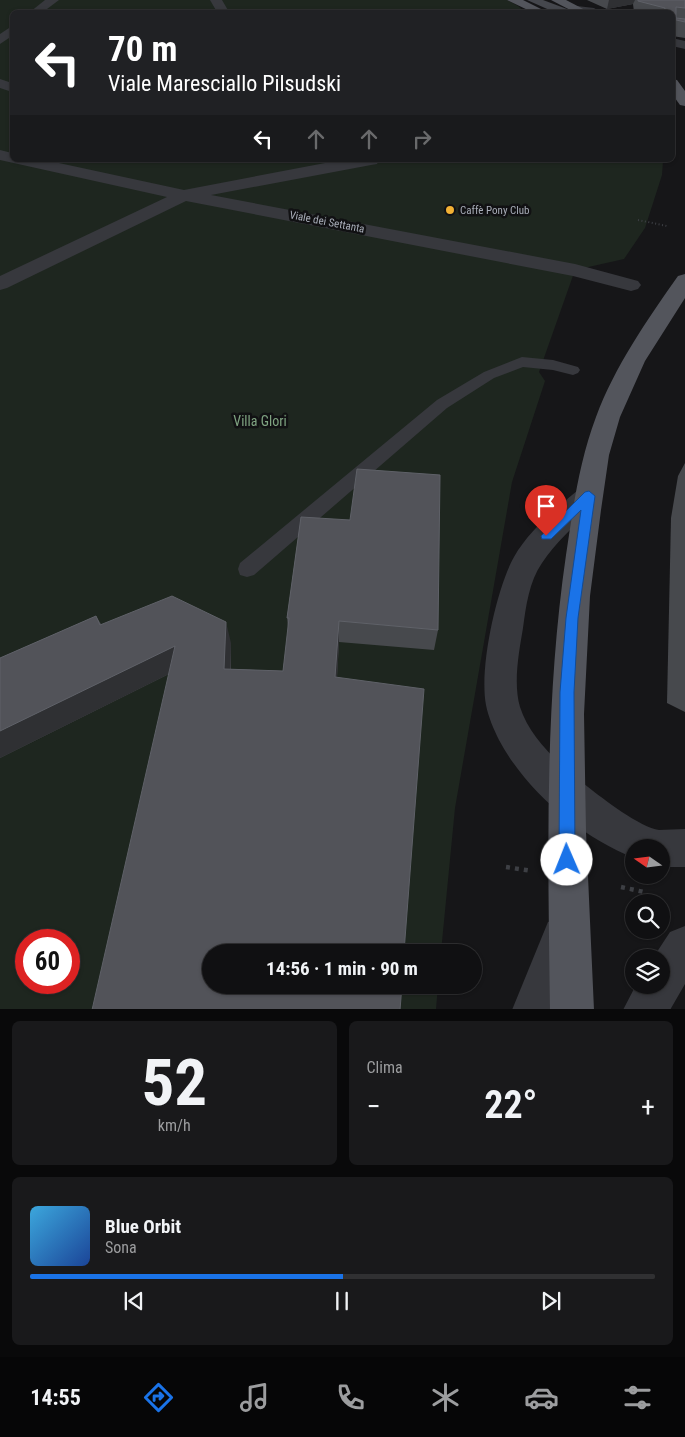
<!DOCTYPE html>
<html lang="it">
<meta charset="utf-8">
<style>
:root{--surface:#101012;--page:#19191b;--text:#f1f3f6;--muted:#9c9d9f;--line:#303032;--accent:#1a73e8}
body{margin:0;font-family:"Roboto Condensed",sans-serif;background:var(--page);color:var(--text);height:100vh;display:flex;flex-direction:column;font-size:19px;white-space:nowrap}
*{box-sizing:border-box;margin:0}
p{font-size:16px;color:var(--muted)}
.icon{flex:none;width:28px;height:28px;fill:none;stroke:currentColor;stroke-width:2;stroke-linecap:round;stroke-linejoin:round}
.map{position:relative;height:1009px;overflow:hidden}
.sheet{display:flex;flex-direction:column;gap:12px;padding:12px;background:#09090a;flex:1}
.sheet>*{flex:none}
.banner{position:absolute;left:10px;top:10px;width:665px;height:152px;border-radius:8px;box-shadow:0 1px 4px #0004,0 0 0 1px var(--line);background:#202124;color:#fff;overflow:hidden}
.needle{width:32px;rotate:284deg}
.controls{position:absolute;left:625px;top:839px;display:grid;gap:10px}
.controls a{display:grid;place-items:center;width:45px;height:45px;border-radius:50%;background:var(--surface);box-shadow:0 1px 4px #0004,0 0 0 1px var(--line);font-size:25px}
.speed{position:absolute;left:15px;top:929px;display:flex;gap:10px;font-size:25px;font-weight:700;text-align:center}
.speed>*{display:grid;place-content:center;width:65px;height:65px;border-radius:50%;background:var(--surface);box-shadow:0 1px 4px #0004,0 0 0 1px var(--line);line-height:1}
.speed .limit{border:8px solid #d22;background:#fff;color:#111}
.pin{position:absolute;display:grid;place-items:center;width:42px;height:42px;color:#fff;margin:-51px -21px;border-radius:50% 50% 50% 0;rotate:-45deg;box-shadow:0 0 5px #0007}
.pin .icon{rotate:45deg}
.me{position:absolute;width:55px;margin:-28px;rotate:359deg;stroke-linejoin:round;filter:drop-shadow(0 0 4px #0008)}
.turn{display:flex;align-items:center;gap:18px;height:105px;padding:0 15px;font-size:22px}
.turn .icon{width:65px;height:65px;stroke-width:2.5}
.turn b{display:block;font-size:35px;line-height:42px}
.lanes{display:flex;align-items:center;height:48px;padding:0 15px;background:#0003;justify-content:center;gap:25px;direction:ltr}
.lanes .off{opacity:.35}
.big{font-size:38px;font-weight:700;line-height:1.1}
.sheet .tile{flex:1;display:flex;flex-direction:column;justify-content:center;gap:8px;min-width:0;padding:0 18px;border-radius:8px;background:var(--page)}
.sheet .dial{align-items:center;gap:0}
.dial b{font-size:65px;line-height:1}
.song{display:flex;align-items:center;gap:15px}
.cover{width:60px;height:60px;border-radius:8px;background:linear-gradient(135deg,hsl(200 70% 55%),hsl(220 70% 35%))}
.played{height:5px;border-radius:2px;background:linear-gradient(90deg,var(--accent) 50%,var(--line) 50%)}
.keys{display:flex;justify-content:space-around;direction:ltr}
.heat{display:flex;justify-content:space-between;align-items:center;font-size:28px;direction:ltr}
.sheet .tiles{flex:1;display:grid;gap:12px;grid-template-columns:1fr 1fr}
.tile:last-child{grid-column:span 2}
.trip{position:absolute;left:202px;top:944px;width:280px;height:50px;border-radius:25px;background:var(--surface);box-shadow:0 1px 4px #0004,0 0 0 1px var(--line);font-weight:700;line-height:50px;text-align:center}
.dock{display:flex;height:80px;justify-content:space-around;align-items:center;background:#060607;color:var(--muted)}
.dock .icon{width:35px;height:35px}
.dock .selected{color:var(--accent)}
.dock b{font-size:22px;color:var(--text)}
.map>svg:first-child{display:block}
</style>
<div class="map">
<svg width="685" height="1010" viewBox="0 0 685 1010">
<rect width="100%" height="100%" fill="#161618"/>
<path fill="#1e261f" fill-rule="evenodd" d="M0,0H507L518,6L525,12H12V160H663L662,175L645,228L624,259L575,270L539,372L545,381L512,482L455,808L441,952H211V985H438L436,1009L0,1010ZM26,940H69V982H26Z"/>
<g fill="none" stroke-linecap="round" stroke-linejoin="round">
<path stroke="#3d3f44" stroke-width="2" stroke-dasharray="1 2.5" stroke-linecap="butt" d="M638,220L667,226"/>
<g stroke="#3d3f44" stroke-width="4.5" stroke-dasharray="4 5" stroke-linecap="butt">
<path d="M506,867L532,871"/>
<path d="M621,887L644,892"/>
</g>
<path fill="#37383d" fill-rule="evenodd" d="M522,357L553,360L578,367L580,370L578,373L573,375L553,370L523,367L494,378L447,408L254,575L247,577L240,575L238,569L240,563L437,400L484,372Z"/>
<g fill="#37383d" fill-rule="evenodd">
<path d="M45,0H59L43,12H30Z"/>
<path d="M210,0H222L229,12H217Z"/>
<path d="M12,26V36L0,44V34Z"/>
<path d="M0,79L12,83V92L0,88Z"/>
<path d="M0,150L12,153V160H45L184,190L341,160H379L377,164L371,165L211,195L575,264L638,281L641,285L638,289L631,291L573,276L186,201L7,288L0,290V276L167,197L0,160Z"/>
</g>
<g fill="#37383d" fill-rule="evenodd">
<path d="M577,6L594,8L600,12H573L571,10L573,7Z"/>
<path d="M563,916L578,922L584,937L556,1010H512L548,922Z"/>
</g>
<g fill="#37383d" fill-rule="evenodd">
<path d="M672,38L685,41V49L672,46Z"/>
<path d="M589,485L599,488L603,495L599,502C579,522 557,540 542,563C529,582 526,606 523,628C519,652 513,683 520,707C530,739 562,767 588,787C602,798 641,828 659,830C667,830 677,829 685,829V867H661V848H634V858C580,836 527,792 499,740C494,730 488,716 486,705C479,669 496,589 514,557C524,539 540,523 556,509C567,500 576,489 589,485Z"/>
<path d="M685,926V984L670,1010H623L636,985H661V958H653L670,932Z"/>
</g>
<path fill="#45474d" fill-rule="evenodd" d="M527,0H543L567,9L569,12H554Z"/>
<g fill="#53555c" fill-rule="evenodd">
<path d="M507,0H523L547,12H532Z"/>
<path d="M551,0H566L589,12H574Z"/>
<path d="M672,79L677,80L685,91V106L680,105L672,94Z"/>
<path d="M685,274V298L645,361L620,417L609,455L601,510L590,596L584,714L586,832L594,1010H550C548,858 544,706 566,555C573,509 579,462 596,417C615,366 647,320 678,276Z"/>
</g>
</g>
<g fill="#47494d">
<path d="M587,0H685V38L672,36V12H634L633,4L607,9Z"/>
<path d="M685,463V712L667,703L671,518L678,476Z"/>
<path d="M301,517L438,630L434,650L339,642L337,677L169,674L0,758V658L96,616L101,624L231,643V669L283,671L288,629L287,618Z"/>
</g>
<g fill="#2f3033">
<path d="M609,0H635L633,4L607,9Z"/>
<path d="M339,621V642L336,696L335,677Z"/>
<path d="M226,622L231,643L230,689L224,669Z"/>
<path d="M175,646L183,667L0,758V731Z"/>
</g>
<g fill="#525359" stroke="#5f6168">
<path d="M638,0H685V8L676,7V18L685,19V22L672,19V12H664L665,8L638,1Z"/>
<path d="M357,469L440,475L438,630L339,621L335,677L424,689L404,952H211V985H402L400,1010H92L175,646L0,731V658L96,616L100,625L172,596L226,622L224,669L283,671L289,618H287L301,517L350,520Z"/>
</g>
<path fill="#1a73e8" stroke="#114b97" d="M589,491L595,496L578,618L574,692L575,860L572,866L567,868L561,866L559,860L560,692L566,618L581,510L551,539H542L541,536L585,492Z"/>
<circle fill="#f2b134" stroke="#111113" stroke-width="2" cx="450" cy="210" r="5"/>
<g text-anchor="middle" dominant-baseline="central" stroke-width="5" stroke-linejoin="round" paint-order="stroke">
<g font-size="11" fill="#a8adb8" stroke="#111113" text-anchor="start">
<text x="460" y="210">Caffè Pony Club</text>
</g>
<g font-size="11" fill="#a8adb8" stroke="#111113">
<text transform="translate(327 222) rotate(11)">Viale dei Settanta</text>
</g>
<g font-size="14" fill="#7fa381" stroke="#111113">
<text x="260" y="421">Villa Glori</text>
</g>
</g>
</svg>
<div class="controls">
<a><svg class="needle" viewBox="-14 -14 28 28"><path d="M0-13l5 13h-10z" fill="#e53935"/><path d="M0 13l5-13h-10z" fill="#9c9d9f"/></svg></a>
<a><svg class="icon" aria-label="search" viewBox="0 0 24 24"><circle cx="10" cy="10" r="6"/><path d="M15 15l6 6"/></svg></a>
<a><svg class="icon" aria-label="layers" viewBox="0 0 24 24"><path d="M12 4l9 5-9 5-9-5zM3 14l9 5 9-5"/></svg></a>
</div>
<div class="speed"><div class="limit">60</div></div>
<div class="pin" style="left:546px;top:536px;background:#d93025"><svg class="icon" aria-label="arrive" viewBox="0 0 24 24"><path d="M6 21V4h12l-3 4 3 4H6"/></svg></div>
<svg class="me" style="left:567px;top:860px" viewBox="-20 -20 40 40"><circle r="19" fill="#fff"/><path d="M0-13L10 11 0 6-10 11z" fill="#1a73e8"/></svg>
<div class="trip">14:56 · 1 min · 90 m</div>
<div class="banner">
<div class="turn"><svg class="icon" aria-label="left" viewBox="0 0 24 24"><path d="M17 20v-9H6M10 6l-5 5 5 5"/></svg><div><b>70 m</b>Viale Maresciallo Pilsudski</div></div>
<div class="lanes"><svg class="icon" aria-label="left" viewBox="0 0 24 24"><path d="M17 20v-9H6M10 6l-5 5 5 5"/></svg><svg class="icon off" aria-label="ahead" viewBox="0 0 24 24"><path d="M12 20V5M6 11l6-6 6 6"/></svg><svg class="icon off" aria-label="ahead" viewBox="0 0 24 24"><path d="M12 20V5M6 11l6-6 6 6"/></svg><svg class="icon off" aria-label="right" viewBox="0 0 24 24"><path d="M7 20v-9h11M14 6l5 5-5 5"/></svg></div>
</div>
</div>
<section class="sheet">
<div class="tiles">
<div class="tile dial"><b>52</b><p>km/h</p></div>
<div class="tile"><p>Clima</p>
<div class="heat"><a>−</a><b class="big">22°</b><a>+</a></div>
</div>
<div class="tile">
<div class="song"><i class="cover"></i><div><b>Blue Orbit</b><p>Sona</p></div></div>
<div class="played"></div>
<div class="keys"><svg class="icon" aria-label="previous" viewBox="0 0 24 24"><path d="M18 5L8 12l10 7zM5 5v14"/></svg><svg class="icon" aria-label="pause" viewBox="0 0 24 24"><path d="M8 5v14M16 5v14"/></svg><svg class="icon" aria-label="next" viewBox="0 0 24 24"><path d="M6 5l10 7-10 7zM19 5v14"/></svg></div>
</div>
</div>
</section>
<nav class="dock">
<b>14:55</b>
<svg class="icon selected" aria-label="directions" viewBox="0 0 24 24"><path d="M12 3l9 9-9 9-9-9zM9 14v-3h6M13 9l2 2-2 2"/></svg>
<svg class="icon" aria-label="music" viewBox="0 0 24 24"><path d="M9 18V5l10-2v13"/><circle cx="6" cy="18" r="3"/><circle cx="16" cy="16" r="3"/></svg>
<svg class="icon" aria-label="phone" viewBox="0 0 24 24"><path d="M5 4h4l2 5-3 2q2 4 5 5l2-3 5 2v4C11 20 4 13 5 4z"/></svg>
<svg class="icon" aria-label="climate" viewBox="0 0 24 24"><path d="M12 3v18M4 7l16 10M4 17L20 7"/></svg>
<svg class="icon" aria-label="car" viewBox="0 0 24 24"><path d="M5 17H2v-5l4-1 3-4h7l3 4 3 1v5h-3M9 17h6M6 11h13"/><circle cx="7" cy="17" r="2"/><circle cx="17" cy="17" r="2"/></svg>
<svg class="icon" aria-label="filters" viewBox="0 0 24 24"><path d="M4 7h16M4 17h16"/><circle cx="9" cy="7" r="2"/><circle cx="15" cy="17" r="2"/></svg>
</nav>
